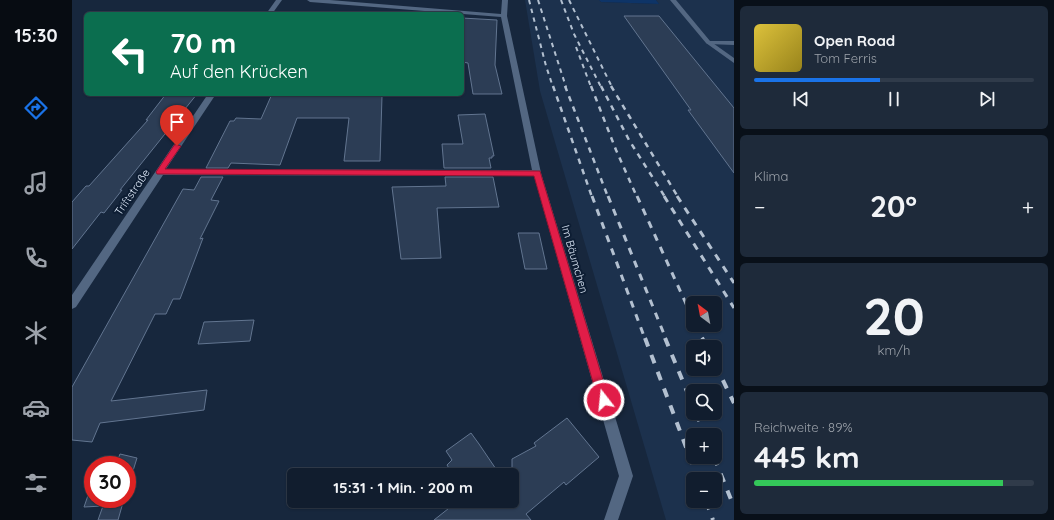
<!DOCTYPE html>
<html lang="de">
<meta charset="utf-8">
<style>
:root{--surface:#111d2e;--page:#1e2a3a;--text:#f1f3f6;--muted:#9ca2aa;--line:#303b4a;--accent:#1a73e8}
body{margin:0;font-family:Quicksand,sans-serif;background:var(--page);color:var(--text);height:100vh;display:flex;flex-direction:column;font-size:15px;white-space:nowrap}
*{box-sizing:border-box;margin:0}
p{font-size:13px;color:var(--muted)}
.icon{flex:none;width:22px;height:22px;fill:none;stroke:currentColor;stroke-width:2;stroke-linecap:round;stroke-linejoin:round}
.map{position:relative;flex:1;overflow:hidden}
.drawer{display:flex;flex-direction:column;gap:6px;padding:6px;background:#091019;width:320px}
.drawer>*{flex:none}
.guide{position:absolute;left:12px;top:12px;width:380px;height:84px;border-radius:6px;box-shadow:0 1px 3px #0004,0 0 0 1px var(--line);background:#0b6e4f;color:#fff;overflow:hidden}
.needle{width:26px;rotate:328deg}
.tools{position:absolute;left:614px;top:296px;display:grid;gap:8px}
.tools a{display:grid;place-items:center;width:36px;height:36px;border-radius:6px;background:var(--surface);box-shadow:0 1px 3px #0004,0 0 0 1px var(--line);font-size:20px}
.speed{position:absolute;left:12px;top:456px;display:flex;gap:8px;font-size:20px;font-weight:700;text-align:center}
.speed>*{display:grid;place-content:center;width:52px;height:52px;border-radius:50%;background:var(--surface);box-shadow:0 1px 3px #0004,0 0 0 1px var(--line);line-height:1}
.speed .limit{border:6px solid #d22;background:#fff;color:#111}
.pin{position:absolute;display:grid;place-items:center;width:34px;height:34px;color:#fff;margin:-41px -17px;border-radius:50% 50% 50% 0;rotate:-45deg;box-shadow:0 0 4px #0007}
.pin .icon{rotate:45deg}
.me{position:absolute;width:44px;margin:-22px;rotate:344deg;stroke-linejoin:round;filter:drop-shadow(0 0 3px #0008)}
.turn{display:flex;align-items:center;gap:14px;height:84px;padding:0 20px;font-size:18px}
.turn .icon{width:52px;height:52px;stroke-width:2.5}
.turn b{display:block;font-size:28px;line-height:34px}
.big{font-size:30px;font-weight:800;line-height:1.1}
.drawer .widget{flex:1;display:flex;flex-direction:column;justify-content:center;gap:6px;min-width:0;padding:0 14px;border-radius:6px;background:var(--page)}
.drawer .dial{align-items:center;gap:0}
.dial b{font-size:52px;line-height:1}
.song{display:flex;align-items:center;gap:12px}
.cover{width:48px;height:48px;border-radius:6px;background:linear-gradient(135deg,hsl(50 70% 55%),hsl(50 70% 35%))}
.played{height:4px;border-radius:2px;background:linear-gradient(90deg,var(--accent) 45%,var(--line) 45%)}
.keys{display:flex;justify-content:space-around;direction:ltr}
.heat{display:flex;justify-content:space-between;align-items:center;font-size:22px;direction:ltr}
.charge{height:6px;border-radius:3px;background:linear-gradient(90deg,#34c759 89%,var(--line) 0)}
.trip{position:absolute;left:215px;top:468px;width:232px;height:40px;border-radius:6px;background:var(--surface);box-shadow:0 1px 3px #0004,0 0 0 1px var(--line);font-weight:800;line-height:40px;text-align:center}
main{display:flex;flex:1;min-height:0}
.dock{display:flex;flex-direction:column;width:72px;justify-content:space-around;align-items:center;background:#070c12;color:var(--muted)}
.dock .icon{width:28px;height:28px}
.dock .on{color:var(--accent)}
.dock b{font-size:18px;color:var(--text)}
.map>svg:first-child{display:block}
</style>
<main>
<nav class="dock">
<b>15:30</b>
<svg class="icon on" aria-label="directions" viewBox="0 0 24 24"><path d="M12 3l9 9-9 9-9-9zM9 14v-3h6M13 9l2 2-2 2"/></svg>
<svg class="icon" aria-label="music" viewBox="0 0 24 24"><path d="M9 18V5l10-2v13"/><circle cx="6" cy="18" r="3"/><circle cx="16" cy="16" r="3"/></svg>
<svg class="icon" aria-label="phone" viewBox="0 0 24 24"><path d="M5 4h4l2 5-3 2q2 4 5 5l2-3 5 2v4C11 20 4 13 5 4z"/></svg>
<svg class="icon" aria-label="climate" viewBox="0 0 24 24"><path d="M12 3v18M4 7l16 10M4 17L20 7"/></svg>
<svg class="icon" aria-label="car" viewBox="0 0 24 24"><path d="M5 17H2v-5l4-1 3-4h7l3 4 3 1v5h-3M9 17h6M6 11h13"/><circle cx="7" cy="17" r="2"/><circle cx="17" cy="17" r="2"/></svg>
<svg class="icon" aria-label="filters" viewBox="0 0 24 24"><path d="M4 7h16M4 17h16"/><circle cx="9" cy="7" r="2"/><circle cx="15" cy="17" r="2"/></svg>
</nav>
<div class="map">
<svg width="662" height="520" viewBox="0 0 662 520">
<rect width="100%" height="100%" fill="#17273d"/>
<path fill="#1c314d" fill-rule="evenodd" d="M453,0H527L529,2L587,4L584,0H662V520H594L468,91ZM621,303H643V325H621ZM621,347H643V369H621ZM621,391H643V413H621ZM621,435H643V457H621ZM621,479H643V501H621Z"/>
<path fill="#0e3467" d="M527,0H584L587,4L529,2Z"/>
<g fill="#2c3d55" stroke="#627590">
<path d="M552,16H587L662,108V173L616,110H619Z"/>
<path d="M390,18L425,20L423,65L430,94H401L396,63L390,62Z"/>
<path d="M94,94H125L48,190H50L32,213L29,212L0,249V202L14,186H17L76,120H74Z"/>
<path d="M200,94L310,96L308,161H272L277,118H225L208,165L159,163L156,168H134L158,121H162L164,118L189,119Z"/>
<path d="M413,114L422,156H420V158H417L419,168H372L370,144H391L386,115Z"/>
<path d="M129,177H151L139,200L147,201L128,239L131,238L108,299H101L94,314H83L39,401L135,390L132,410L28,423L20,442L0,440V387L111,189L122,190Z"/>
<path d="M373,177H421L427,207L365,208L369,258L329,259L320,187L374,186Z"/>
<path d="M446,233H467L475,269H453Z"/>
<path d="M182,320L178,341L126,344L132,322Z"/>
<path d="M495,418L527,457L494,485L492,482L454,514L459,520H362L386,501H440V459L464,446L462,443Z"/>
<path d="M399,433L407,444L428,475H381L375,465L380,460L374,451Z"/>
<path d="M48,454L65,458L55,490V465H27L28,461L46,459Z"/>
<path d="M21,481V499H52L46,520H26L31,506L12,507Z"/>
</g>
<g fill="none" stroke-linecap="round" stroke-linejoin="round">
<path fill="#536782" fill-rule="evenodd" d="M634,41H662V45L636,44L634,43Z"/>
<g fill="#536782" fill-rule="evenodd">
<path d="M204,0H210L200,14H194Z"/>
<path d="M235,0H258L429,14L430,0H436L435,16L469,173L561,476L546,520H532L547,476L462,176L91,175L4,307L0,309V295L136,94H144L94,169L460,170L429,17L238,2Z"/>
<path d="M598,0H604L638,41L662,58V63L634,43Z"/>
</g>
<g stroke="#b3c0d0" stroke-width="2" stroke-dasharray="4.5 4.5" stroke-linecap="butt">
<path d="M457,0L474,66L481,87"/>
<path d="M466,0L494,87"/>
<path d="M489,0L502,34L529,87"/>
<path d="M497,0L540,87"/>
<path d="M504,47L519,87"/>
</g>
<g stroke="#b3c0d0" stroke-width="2.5" stroke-dasharray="5.5 5.5" stroke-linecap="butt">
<path d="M481,86L520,197"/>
<path d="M493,86L536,197"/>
<path d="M519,86L544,150L565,197"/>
<path d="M529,86L557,140L593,197"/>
<path d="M539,86L606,197"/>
</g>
<g stroke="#b3c0d0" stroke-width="3" stroke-dasharray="7 7" stroke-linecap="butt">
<path d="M520,196L573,339"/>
<path d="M536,196L594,339"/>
<path d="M565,196L621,319"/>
<path d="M592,196L662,308"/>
<path d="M605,196L662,283"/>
<path d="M624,325L631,339"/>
</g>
<g stroke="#b3c0d0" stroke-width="4" stroke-dasharray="9 9" stroke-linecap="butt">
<path d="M573,338L626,479"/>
<path d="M593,338L621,406"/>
<path d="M630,338L635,347"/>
<path d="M643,364L662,403"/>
<path d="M624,413L633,435"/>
<path d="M642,457L662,507"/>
<path d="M634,501L641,520"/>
</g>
</g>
<path fill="#e11d48" stroke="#92132f" d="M103,144L109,146L93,169L468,171L537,400L536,404L532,406L527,404L526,400L462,176L85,174L84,172Z"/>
<g text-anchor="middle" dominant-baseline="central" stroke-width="4" stroke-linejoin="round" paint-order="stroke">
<g font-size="11" fill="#e1ecfb" stroke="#0d1d33">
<text transform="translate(60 192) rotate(-56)">Triftstraße</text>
<text transform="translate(503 259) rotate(74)">Im Bäumchen</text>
</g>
</g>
</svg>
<div class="tools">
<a><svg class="needle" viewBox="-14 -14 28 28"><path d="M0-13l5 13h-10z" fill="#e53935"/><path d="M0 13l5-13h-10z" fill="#9ca2aa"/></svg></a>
<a><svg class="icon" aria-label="sound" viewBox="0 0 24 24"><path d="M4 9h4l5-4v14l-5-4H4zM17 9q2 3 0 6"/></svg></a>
<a><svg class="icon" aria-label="search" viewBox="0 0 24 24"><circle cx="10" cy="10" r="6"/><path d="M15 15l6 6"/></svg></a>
<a>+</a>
<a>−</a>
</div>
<div class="speed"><div class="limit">30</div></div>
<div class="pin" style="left:105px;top:146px;background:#d93025"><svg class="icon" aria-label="arrive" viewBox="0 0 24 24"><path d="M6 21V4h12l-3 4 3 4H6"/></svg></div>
<svg class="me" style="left:532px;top:400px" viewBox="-20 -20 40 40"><circle r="17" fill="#e11d48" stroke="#fff" stroke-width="3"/><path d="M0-11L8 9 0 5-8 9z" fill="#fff"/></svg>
<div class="trip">15:31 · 1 Min. · 200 m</div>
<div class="guide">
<div class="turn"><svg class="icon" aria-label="left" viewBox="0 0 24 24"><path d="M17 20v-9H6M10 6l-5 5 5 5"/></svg><div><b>70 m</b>Auf den Krücken</div></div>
</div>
</div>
<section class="drawer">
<div class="widget">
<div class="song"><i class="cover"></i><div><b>Open Road</b><p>Tom Ferris</p></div></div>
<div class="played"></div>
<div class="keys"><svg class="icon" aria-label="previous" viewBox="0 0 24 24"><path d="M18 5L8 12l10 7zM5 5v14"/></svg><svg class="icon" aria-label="pause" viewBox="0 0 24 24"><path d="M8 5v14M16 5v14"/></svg><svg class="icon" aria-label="next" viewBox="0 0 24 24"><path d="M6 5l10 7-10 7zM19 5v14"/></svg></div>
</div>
<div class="widget"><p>Klima</p>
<div class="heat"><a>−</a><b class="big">20°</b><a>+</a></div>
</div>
<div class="widget dial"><b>20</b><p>km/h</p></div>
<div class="widget"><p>Reichweite · 89%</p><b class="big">445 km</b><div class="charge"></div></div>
</section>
</main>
